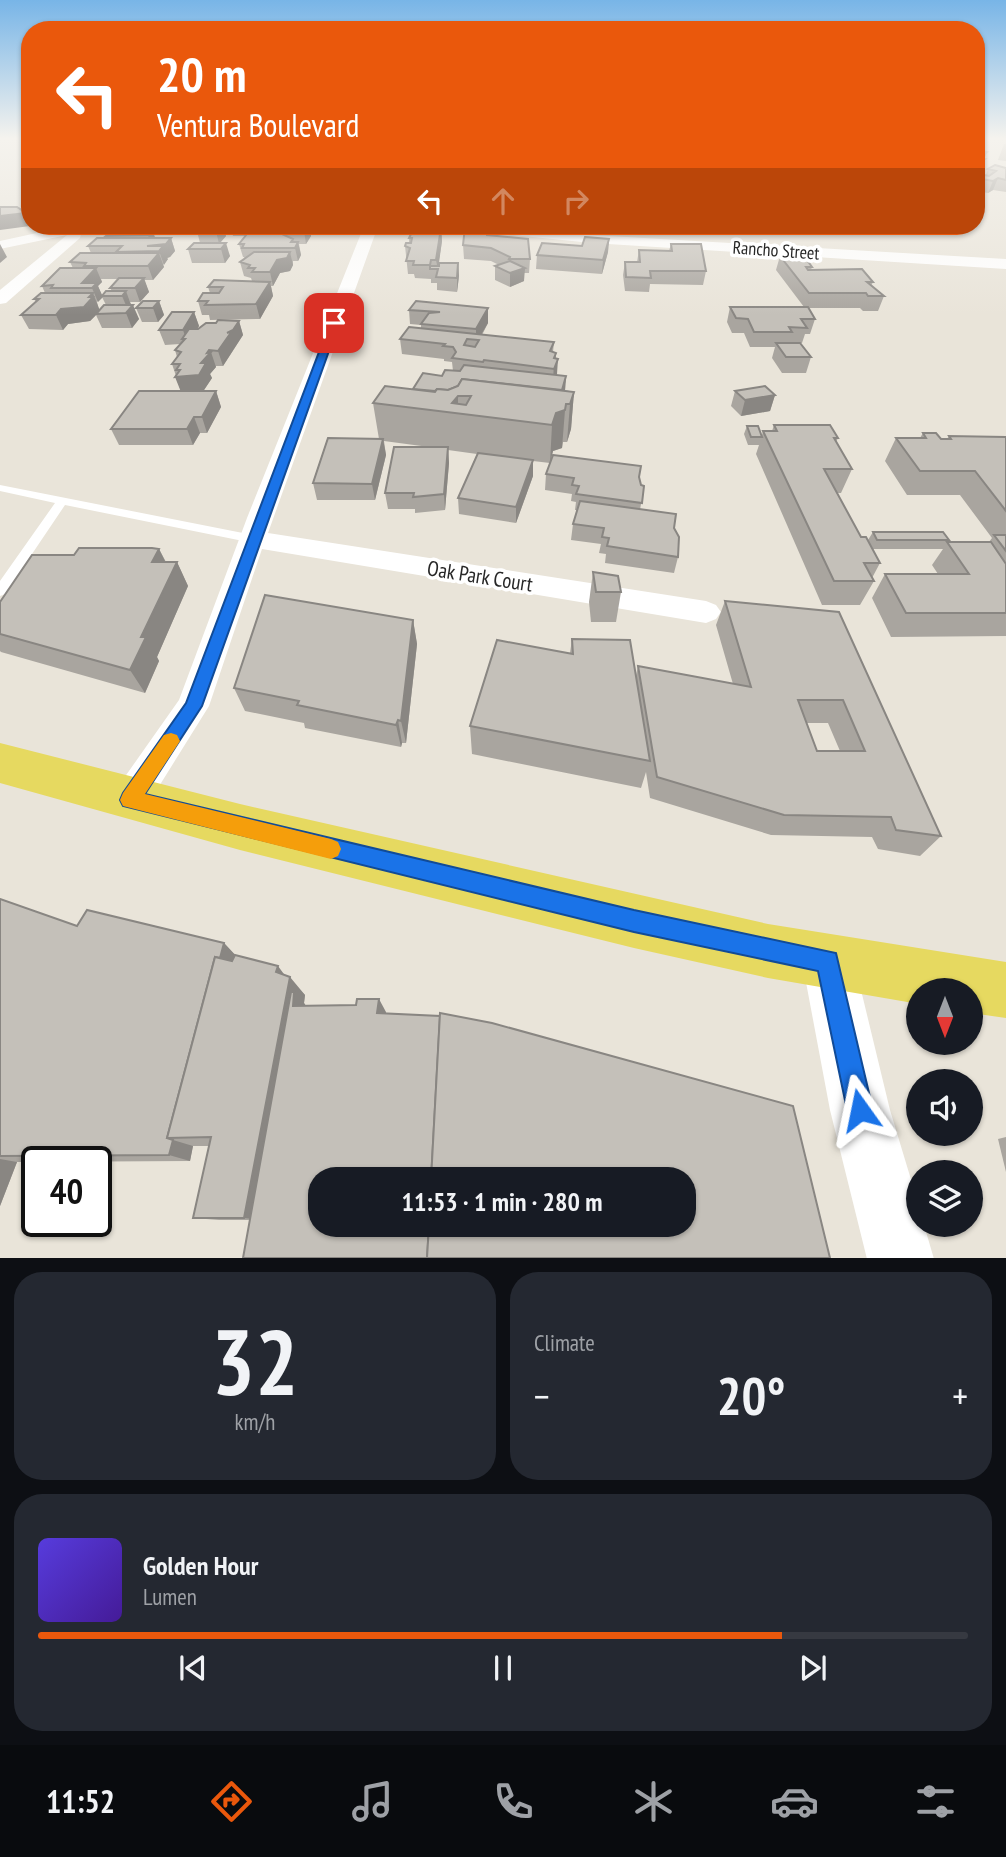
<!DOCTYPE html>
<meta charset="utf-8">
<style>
:root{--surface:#171b24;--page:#242831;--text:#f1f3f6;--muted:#9ea1a6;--line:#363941;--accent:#ea580c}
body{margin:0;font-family:"PT Sans Narrow",sans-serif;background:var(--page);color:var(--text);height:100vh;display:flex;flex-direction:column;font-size:26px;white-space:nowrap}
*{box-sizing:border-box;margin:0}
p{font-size:23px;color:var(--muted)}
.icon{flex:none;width:38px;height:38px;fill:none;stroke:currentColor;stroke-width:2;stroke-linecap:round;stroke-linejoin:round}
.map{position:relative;height:1258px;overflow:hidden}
.side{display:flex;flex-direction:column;gap:14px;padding:14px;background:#0d0f14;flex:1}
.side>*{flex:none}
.hud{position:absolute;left:21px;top:21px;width:964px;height:214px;border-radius:28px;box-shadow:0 2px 5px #0004;background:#ea580c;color:#fff;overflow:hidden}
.needle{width:46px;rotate:180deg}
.controls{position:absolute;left:906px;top:978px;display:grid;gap:14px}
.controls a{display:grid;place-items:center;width:77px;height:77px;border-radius:50%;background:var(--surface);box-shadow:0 2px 5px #0004;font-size:35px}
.speed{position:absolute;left:21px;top:1146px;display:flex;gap:14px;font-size:35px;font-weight:700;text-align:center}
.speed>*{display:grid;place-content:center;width:91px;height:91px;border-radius:50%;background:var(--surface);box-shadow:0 2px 5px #0004;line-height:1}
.speed .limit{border:4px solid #111;border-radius:10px;background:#fff;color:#111}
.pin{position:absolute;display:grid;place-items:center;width:60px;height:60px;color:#fff;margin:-30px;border-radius:14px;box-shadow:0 4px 10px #0006}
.me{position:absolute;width:77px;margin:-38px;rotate:348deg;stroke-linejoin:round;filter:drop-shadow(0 0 5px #0008)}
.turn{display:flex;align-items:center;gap:24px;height:147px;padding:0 21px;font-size:32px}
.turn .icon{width:91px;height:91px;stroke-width:2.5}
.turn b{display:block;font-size:49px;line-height:60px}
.lanes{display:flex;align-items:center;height:66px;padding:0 21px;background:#0003;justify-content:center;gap:35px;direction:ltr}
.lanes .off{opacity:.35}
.big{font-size:52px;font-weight:700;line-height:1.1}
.side .card{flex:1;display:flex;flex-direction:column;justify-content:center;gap:10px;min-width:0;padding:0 24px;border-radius:28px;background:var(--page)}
.side .dial{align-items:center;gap:0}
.dial b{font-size:91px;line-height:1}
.song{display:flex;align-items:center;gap:21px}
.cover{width:84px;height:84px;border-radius:10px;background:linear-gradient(135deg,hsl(250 70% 55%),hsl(260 70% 35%))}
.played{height:7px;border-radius:4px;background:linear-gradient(90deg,var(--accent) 80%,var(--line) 80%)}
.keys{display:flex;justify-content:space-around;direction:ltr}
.heat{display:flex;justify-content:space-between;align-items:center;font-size:38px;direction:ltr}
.side .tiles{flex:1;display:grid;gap:14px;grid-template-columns:1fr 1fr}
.card:last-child{grid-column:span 2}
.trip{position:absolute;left:308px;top:1167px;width:388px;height:70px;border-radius:28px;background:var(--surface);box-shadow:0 2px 5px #0004;font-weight:700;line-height:70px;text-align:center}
.tab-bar{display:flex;height:112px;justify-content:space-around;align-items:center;background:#090b0e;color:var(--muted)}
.tab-bar .icon{width:49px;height:49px}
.tab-bar .current{color:var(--accent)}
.tab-bar b{font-size:32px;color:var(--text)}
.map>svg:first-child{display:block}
</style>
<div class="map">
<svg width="1006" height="1259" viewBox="0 0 1006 1259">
<rect width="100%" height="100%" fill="#e9e4d9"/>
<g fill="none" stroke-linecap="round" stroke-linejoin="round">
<path fill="#fff" fill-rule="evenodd" d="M0,485L253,535L259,539L253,543L65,505L5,594L0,596V581L55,503L0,491Z"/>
<g fill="#fff" fill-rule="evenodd">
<path d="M69,226H83L80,238L6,303L0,304V290L67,235L0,249V241Z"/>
<path d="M364,226H378L268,533L706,601L716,605L721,612L716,619L706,623L262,549L209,706L143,812L130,817L117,812L112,800L117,788L179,700L247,518Z"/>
<path d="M456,226H502L592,235L1006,259V269L592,243L463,230Z"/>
</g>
<path fill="#fff" fill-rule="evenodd" d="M828,935L847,942L854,961L890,1110L919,1206V1225H924L934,1259H867L830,1110L802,961L809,942Z"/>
<path fill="#e6d960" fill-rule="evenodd" d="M0,743L240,804L768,924L1006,962V1018L971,1013V990H919V1004L768,978L634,948L240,850L0,783Z"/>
</g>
<g fill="#a9a59f" fill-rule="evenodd">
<path d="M1004,144H1006V161L998,160Z"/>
<path d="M1006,167V192L993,190L988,193L976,191V175H986L988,169Z"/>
<path d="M118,226H157L153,232L155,238H171L175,251L170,257L167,258L168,259L163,265L164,267L153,280H144L149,292L140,302H130L139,319L132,328H102L96,315L90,321L68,324L63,330L29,329L21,315L36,302L34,299L45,293L42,286L73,268L70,262L91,253L88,246L107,238L106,236ZM101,279H118L110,288L112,291L102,296L98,286L102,282ZM102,297L106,305L99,310L97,302Z"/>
<path d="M201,226H254L247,234H261L259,228L260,226L311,232V236L306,244H299L301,255L298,261H293V265L290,271L280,273L273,286H271L273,296L260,319L210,320L209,315H202L198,301L210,293L208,287L252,281L251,278L244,276L240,262L245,259L244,257H243L239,244L245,236H233L232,232L224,231L226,236L220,243L230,256L225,263H192L188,249L200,243L197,231Z"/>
<path d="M690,226H716L715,227Z"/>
<path d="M730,226H813L811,229L733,230Z"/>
<path d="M441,228L442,241L438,266L458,263L459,276L457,292L437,290V283H431V278V279L415,278L414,274H408L405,246L409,243V238Z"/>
<path d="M487,235L530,259L529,273H524V281L510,287L495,280V266L499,265L491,261L464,259L463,245Z"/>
<path d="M609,239L608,252L602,274L536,269L537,255L582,246Z"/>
<path d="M671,244L706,271L703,285L650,284L649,292L625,291L623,275L625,262H637L639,250L669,251Z"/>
<path d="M780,256L812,267L811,270L873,282L871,286L884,296L878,311H863L860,308H808L815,319L810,334H805L802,343L788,342V343L811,357L806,373H782L772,358L775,347H750L744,333H732L727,322L730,307H804L776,270Z"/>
<path d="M159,301L164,315L158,322H142L136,308Z"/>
<path d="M488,308V323L482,335L554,342L553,352L556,359L557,375L566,376L565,390L574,392L571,429L567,442H563L562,448L553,451L550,463L533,461V476L516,523L459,514L458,498L477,454L448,450L449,463L445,510L415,513V509H388L385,493L429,447L384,441L386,455L375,500H317L313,483L379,439L373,403L413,389L453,371L452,362L444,361V359L402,354L400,339L421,328V325L410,324L409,310Z"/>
<path d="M194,312L199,326L197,329L216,323L239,321L243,335L223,366H216V367L210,374L212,378L204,390L195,391H216L221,407L207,433H200L193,445H119L111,429L181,391L172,364L177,357L175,350L180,344L165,345L159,330Z"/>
<path d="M735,391L775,395L770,411L741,416L731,406Z"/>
<path d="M774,425L838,438L836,442L852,469L841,493H837L861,537L880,563L872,578L874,581L860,605H822L756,454L759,445H748L744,434L747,426L762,435L763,431H772Z"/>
<path d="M923,433L941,439H947L949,436L1006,437V636L891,637L872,598L885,574H938L932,565L943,549H873L868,540L873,532L949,540L948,542H989L992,538L960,495H907L885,461L896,438H920Z"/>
<path d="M546,474L639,477L641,485L644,486L640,510L674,528L678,557L674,573L605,563L606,554L599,553L601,544L571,540L573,524L577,510H575L576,502L571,501L572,494L545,490Z"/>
<path d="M159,549L166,562H177L188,586L157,657L159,661L145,693L1,652L0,651V602L74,555Z"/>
<path d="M593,572L621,592L616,622H591L589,602Z"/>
<path d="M725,601L839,612L941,836L920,856L878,849L872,837L771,835L650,798L646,772L641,788L472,754L470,726L570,653L572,639L636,676L638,666L733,684L716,625ZM806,723H828L840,751H817Z"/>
<path d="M413,620L417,644L406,743H402L401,747L305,728L304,723L245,711L234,688Z"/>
<path d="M0,899L77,926L224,943L235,955L285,975L305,995L304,1003L306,1006L386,1012V1013L492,1023L250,1220H219L193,1218L209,1146H193L190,1161L17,1162L0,1206Z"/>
<path d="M1006,1137V1172L998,1139Z"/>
</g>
<g fill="#898682">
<path d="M987,152L980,170L976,172L980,162L978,158Z"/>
<path d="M998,178L993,190L988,193L993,181Z"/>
<path d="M26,213L30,221V226L0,230V216Z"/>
<path d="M144,226H157L153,232L157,243L171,238L175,251L170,257L167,258L168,259L164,265L159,251L151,246L148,235L141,230Z"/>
<path d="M220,226H223L226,236L219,244L216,231Z"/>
<path d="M243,226H254L245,236Z"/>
<path d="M305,226H310L311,232V236L306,244L304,231Z"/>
<path d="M441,228L442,241L438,270L436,260Z"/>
<path d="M293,239L295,247L298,242L301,255L298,261L295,248L291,242Z"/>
<path d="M609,239L608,252L602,274L603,260Z"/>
<path d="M226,243L230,256L225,263L221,249Z"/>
<path d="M0,244L7,257L0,263Z"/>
<path d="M290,252L293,265L290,271L280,273L273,286L270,272L277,260Z"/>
<path d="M159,253L164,267L153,280L148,266Z"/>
<path d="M458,263L459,276L457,292V278Z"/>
<path d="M96,268L102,282L98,286L103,297L98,302L92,288L82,283Z"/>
<path d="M525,268L524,281L510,287V273Z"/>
<path d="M144,278L149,292L140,302L135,288Z"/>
<path d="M270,282L273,296L260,319L256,304Z"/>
<path d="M126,291L131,305L128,310L122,296Z"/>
<path d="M93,293L100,311L90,321L68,324L63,330L56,315L61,309Z"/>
<path d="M159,301L164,315L158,322L153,308Z"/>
<path d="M133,305L139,319L132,328L126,313Z"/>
<path d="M488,308V323L478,340H476V329Z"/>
<path d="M194,312L199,326L188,344L183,330Z"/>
<path d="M239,321L243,335L223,366L218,351Z"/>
<path d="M209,350L210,354L211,352L216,367L210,374L212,378L204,390L181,392L175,377L201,363Z"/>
<path d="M556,353L555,366L558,359L557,374L553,385L554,358Z"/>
<path d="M566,376L565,391H561Z"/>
<path d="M216,391L221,407L207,433L202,417Z"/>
<path d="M574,392L571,429L567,442L570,404Z"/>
<path d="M775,395L770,411L741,416L745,400Z"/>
<path d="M458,396V413L452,403Z"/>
<path d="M565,410L562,448L553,451L550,463L552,425L556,413Z"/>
<path d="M194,417L200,433L193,445L187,429Z"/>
<path d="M383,439L386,455L375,500L372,484Z"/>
<path d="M448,447L449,463L445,510L444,494Z"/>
<path d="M533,460V476L516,523V507Z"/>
<path d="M159,549L171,573L152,562Z"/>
<path d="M177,562L188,586L157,657L159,661L145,693L130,670L141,637Z"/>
<path d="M413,620L417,644L406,743L401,721Z"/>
<path d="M398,720L402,743L401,747L396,725Z"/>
<path d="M224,943L239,959L173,1138Z"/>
<path d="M278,966L289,981L290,977L305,995L304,1003L306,1006L265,1220L244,1218L276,972Z"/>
<path d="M379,999L386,1012L384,1026L377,1013Z"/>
<path d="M173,1140L193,1146L190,1161L169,1155Z"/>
<path d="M0,1159L17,1162L0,1206Z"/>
</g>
<g fill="#c4c0b9" stroke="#898682" stroke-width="2" fill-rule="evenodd">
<path d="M976,150L987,152L978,158L985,159L980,162L976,161Z"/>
<path d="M995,165L1006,168V180L998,178L993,181L976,178V175L979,174L989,176L996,171L988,169Z"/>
<path d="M0,207H17L26,213L0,216Z"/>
<path d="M118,226H144L141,230H152L148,235L106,236Z"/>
<path d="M201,226H220L216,231H197Z"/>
<path d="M260,226H307L304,231H273L275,228H259Z"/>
<path d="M415,226L441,228L436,260H431L430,265H413L414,261H406L410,248L405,246L406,243H411L412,238H409Z"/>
<path d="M465,227H487V235L528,239L530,259H509L510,257L491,248L463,245Z"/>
<path d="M247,234H282L293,239L291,242H298L295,248H242L244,244H239Z"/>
<path d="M585,237L609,239L603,260L537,255L542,243L582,246Z"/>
<path d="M97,238H171L166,244L147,246H163L159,251L116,252L122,246H88Z"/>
<path d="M194,243H226L221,249H188Z"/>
<path d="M671,244H701L706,271H650L651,278L626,277L625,262H640L639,250L672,251Z"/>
<path d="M254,252H290L287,258L277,260L270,272H252L255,268H248L250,265L240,262Z"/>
<path d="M80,253H159L148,266H84L86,263L70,262Z"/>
<path d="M780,256H804L812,267H806L808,270L862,269L873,282H867L884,296H868L866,293H809Z"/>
<path d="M510,261L525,268L510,273L495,266Z"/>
<path d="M439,263H458L457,278L436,277L438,269H430V266H439Z"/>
<path d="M60,268H96L82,283H97L92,288H51L53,285L42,286Z"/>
<path d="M119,278H144L135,288H110Z"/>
<path d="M214,280L270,282L256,304L205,305L208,301H198L203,293H219L223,287H208Z"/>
<path d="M106,291H126L122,296H102Z"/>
<path d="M41,293H93L89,297H93L84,307L61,309L56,315H21L39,299H34Z"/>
<path d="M143,301H159L153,308H136Z"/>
<path d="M416,301L488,308L476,329L421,324L429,313L440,312L409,310Z"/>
<path d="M104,305H133L126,313L96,314Z"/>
<path d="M730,307H808L815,319H801L807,328L789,327L792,332H754L748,319L736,318Z"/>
<path d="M172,312H194L183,330H159Z"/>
<path d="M218,320L239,321L233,330L227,333L232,331L218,351L209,350L207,353L211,352L201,363H206L199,375L175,377L180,370H176L180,364H172L181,352L175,350L185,339H182L189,329H198L206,323H216Z"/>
<path d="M409,327L554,342L550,351L556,353L554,358L558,359L554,369L484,360L483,362L452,358L456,352L453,347L443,346L445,344L400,339ZM467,339L479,340L475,347L464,345Z"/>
<path d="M776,343H800L811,357H786Z"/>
<path d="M464,365L566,376L562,390L462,379L458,386L448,390L437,389L435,391L413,389L423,373L442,376L445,370L460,371Z"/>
<path d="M462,379L574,392L570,404H566L565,410L556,413L552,425L373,403L385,386L435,392L437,389L448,390L458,386ZM458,396H471L466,405L452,403Z"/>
<path d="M765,386L775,395L745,400L735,391Z"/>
<path d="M139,391H216L202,417H194L187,429H111Z"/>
<path d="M774,425H830L838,438H834L852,469H824L861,537H866L880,563H864L874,581H834L763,431H777Z"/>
<path d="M747,426H758L762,437H751Z"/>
<path d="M923,433H936L941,439H951L949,436L1006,437V511L975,471H920L896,438H926Z"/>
<path d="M328,438L383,439L372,484L313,483Z"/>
<path d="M394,447H448L444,494L413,497L414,493H385Z"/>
<path d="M478,453L533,460L516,507L458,498Z"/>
<path d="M553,455L641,466L639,477L641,485L644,486L642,503L576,494L579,486L572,485L574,478L546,474Z"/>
<path d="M580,501L676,514L674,528L679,537L678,557L607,546L609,538L602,537L604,528L573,524Z"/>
<path d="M873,532H943L949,540H877Z"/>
<path d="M994,535H1006V551Z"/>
<path d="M947,542H991L1006,564V613H906L885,574H969Z"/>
<path d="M79,548H152L159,549L152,562H177L141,637H146L130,670L0,634V602L32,555H74Z"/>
<path d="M593,572L618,576L621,592H596Z"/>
<path d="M265,595L413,620L401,721L398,720L396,725L297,705L299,701L234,688Z"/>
<path d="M725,601L839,612L941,836L896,830L891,817L784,815L657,777L638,666L751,687ZM798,700H843L865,751H817Z"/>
<path d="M572,639L630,640L650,761L470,726L497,640L573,654Z"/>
<path d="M0,899L77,926L87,910L224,943L220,958L215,957L167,1138L173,1140L169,1155L0,1156Z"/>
<path d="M235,955L278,966L276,972L290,977L244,1218H193L211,1137L167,1138L215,957L232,961Z"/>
<path d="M291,992H294L293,1006L356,1005L357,999H379L377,1013L440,1016L431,1180H320V1225H429L427,1258H243Z"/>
<path d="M440,1013L492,1023L793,1106L830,1258H427L429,1225H684V1180H431Z"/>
</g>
<linearGradient id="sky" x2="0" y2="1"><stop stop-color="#78b5e7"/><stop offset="0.44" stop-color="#f5f3ee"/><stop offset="1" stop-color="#f5f3ee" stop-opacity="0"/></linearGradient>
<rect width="1006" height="315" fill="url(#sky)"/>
<path fill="#1a73e8" stroke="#114b97" stroke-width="2" d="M334,320L339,323L202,706L145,794L634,910L836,953L873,1110L869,1119L860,1123L851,1119L847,1110L818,971L634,932L123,806L120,800L123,793L186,703L330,323Z"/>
<path fill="#f59e0b" d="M171,733L177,735L180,741L145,794L331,839L338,842L341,849L338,856L331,859L123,806L120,800L123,793L164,735Z"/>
<g text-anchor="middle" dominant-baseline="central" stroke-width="7" stroke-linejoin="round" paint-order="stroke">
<g font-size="18" fill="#272727" stroke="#fff">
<text transform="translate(776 250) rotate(4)">Rancho Street</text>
</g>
<g font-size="21" fill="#272727" stroke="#fff">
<text transform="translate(480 576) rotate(9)">Oak Park Court</text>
</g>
</g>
</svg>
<div class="controls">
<a><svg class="needle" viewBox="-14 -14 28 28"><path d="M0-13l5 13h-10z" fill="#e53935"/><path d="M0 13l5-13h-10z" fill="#9ea1a6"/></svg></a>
<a><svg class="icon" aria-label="sound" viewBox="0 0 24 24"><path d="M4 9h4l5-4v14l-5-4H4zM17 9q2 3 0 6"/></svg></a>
<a><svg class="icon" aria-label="layers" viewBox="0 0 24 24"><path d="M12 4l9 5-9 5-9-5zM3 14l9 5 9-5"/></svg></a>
</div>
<div class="speed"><div class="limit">40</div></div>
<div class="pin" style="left:334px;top:323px;background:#d93025"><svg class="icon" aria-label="arrive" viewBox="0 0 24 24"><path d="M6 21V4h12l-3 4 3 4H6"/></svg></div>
<svg class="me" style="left:860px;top:1110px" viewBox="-20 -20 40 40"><path d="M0-17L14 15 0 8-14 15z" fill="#1a73e8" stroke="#fff" stroke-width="4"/></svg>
<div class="trip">11:53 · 1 min · 280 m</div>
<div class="hud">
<div class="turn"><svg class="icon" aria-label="left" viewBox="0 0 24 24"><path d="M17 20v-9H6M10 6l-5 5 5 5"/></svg><div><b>20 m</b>Ventura Boulevard</div></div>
<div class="lanes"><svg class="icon" aria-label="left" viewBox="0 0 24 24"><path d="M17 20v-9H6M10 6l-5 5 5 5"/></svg><svg class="icon off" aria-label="ahead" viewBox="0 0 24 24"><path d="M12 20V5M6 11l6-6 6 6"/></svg><svg class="icon off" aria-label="right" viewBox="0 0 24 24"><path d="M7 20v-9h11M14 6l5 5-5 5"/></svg></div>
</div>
</div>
<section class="side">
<div class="tiles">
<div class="card dial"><b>32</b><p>km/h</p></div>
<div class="card"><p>Climate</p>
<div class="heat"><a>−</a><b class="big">20°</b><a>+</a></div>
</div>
<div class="card">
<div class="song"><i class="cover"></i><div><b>Golden Hour</b><p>Lumen</p></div></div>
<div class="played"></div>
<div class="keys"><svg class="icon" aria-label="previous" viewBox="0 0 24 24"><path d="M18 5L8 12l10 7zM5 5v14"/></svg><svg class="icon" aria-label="pause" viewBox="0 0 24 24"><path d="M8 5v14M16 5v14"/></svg><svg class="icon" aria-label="next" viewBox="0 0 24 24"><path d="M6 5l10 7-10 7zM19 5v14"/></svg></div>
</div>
</div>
</section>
<nav class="tab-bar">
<b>11:52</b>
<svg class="icon current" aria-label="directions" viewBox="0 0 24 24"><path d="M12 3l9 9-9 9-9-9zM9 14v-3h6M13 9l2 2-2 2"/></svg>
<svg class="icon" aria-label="music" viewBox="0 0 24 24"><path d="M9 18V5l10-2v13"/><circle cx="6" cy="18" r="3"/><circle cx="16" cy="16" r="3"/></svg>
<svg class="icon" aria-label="phone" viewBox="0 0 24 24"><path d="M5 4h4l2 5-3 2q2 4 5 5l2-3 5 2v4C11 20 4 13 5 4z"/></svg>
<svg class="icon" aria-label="climate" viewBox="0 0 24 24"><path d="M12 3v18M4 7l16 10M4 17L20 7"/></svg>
<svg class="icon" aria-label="car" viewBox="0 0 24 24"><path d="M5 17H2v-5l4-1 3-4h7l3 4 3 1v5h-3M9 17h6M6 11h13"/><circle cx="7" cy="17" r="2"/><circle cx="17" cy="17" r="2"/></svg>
<svg class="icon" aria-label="filters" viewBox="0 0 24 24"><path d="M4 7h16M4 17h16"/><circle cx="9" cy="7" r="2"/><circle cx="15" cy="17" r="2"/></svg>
</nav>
